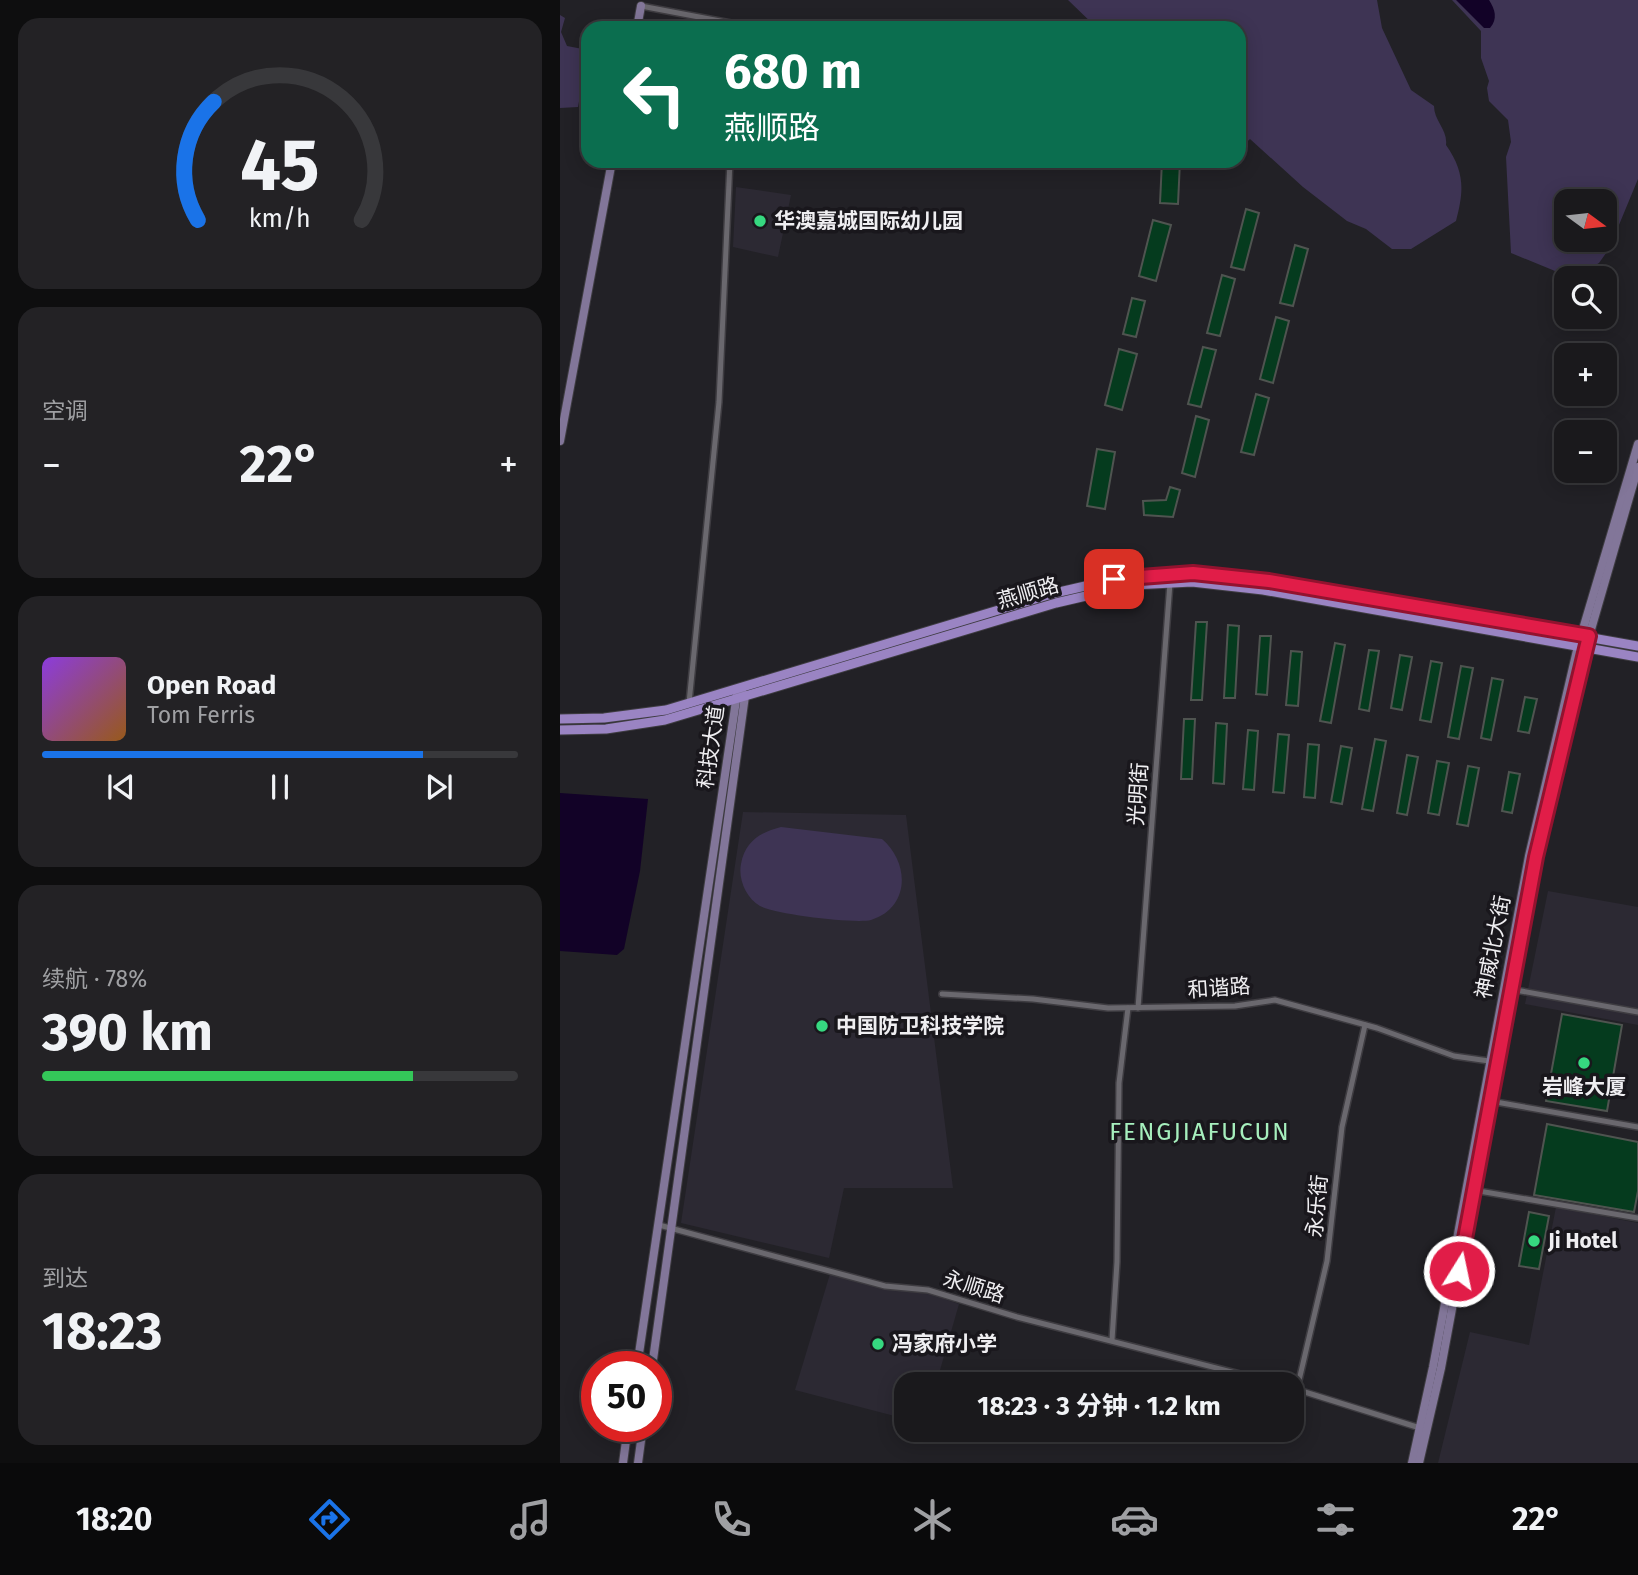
<!DOCTYPE html>
<html lang="zh">
<meta charset="utf-8">
<style>
:root{--surface:#1a191c;--page:#232225;--text:#f1f3f6;--muted:#9fa0a3;--line:#38383b;--accent:#1a73e8}
body{margin:0;font-family:"Fira Sans","Noto Sans SC",sans-serif;background:var(--page);color:var(--text);height:100vh;display:flex;flex-direction:column;font-size:26px;white-space:nowrap}
*{box-sizing:border-box;margin:0}
p{font-size:23px;color:var(--muted)}
.icon{flex:none;width:38px;height:38px;fill:none;stroke:currentColor;stroke-width:2;stroke-linecap:round;stroke-linejoin:round}
.map{position:relative;flex:1;overflow:hidden}
.sheet{display:flex;flex-direction:column;gap:18px;padding:18px;background:#0e0e0f;width:560px}
.sheet>*{flex:none}
.banner{position:absolute;left:21px;top:21px;width:665px;height:147px;border-radius:21px;box-shadow:0 4px 18px #0003,0 0 0 2px var(--line);background:#0b6e4f;color:#fff;overflow:hidden}
.needle{width:46px;rotate:105deg}
.buttons{position:absolute;left:994px;top:189px;display:grid;gap:14px}
.buttons a{display:grid;place-items:center;width:63px;height:63px;border-radius:14px;background:var(--surface);box-shadow:0 4px 18px #0003,0 0 0 2px var(--line);font-size:35px}
.speed{position:absolute;left:21px;top:1351px;display:flex;gap:14px;font-size:35px;font-weight:700;text-align:center}
.speed>*{display:grid;place-content:center;width:91px;height:91px;border-radius:50%;background:var(--surface);box-shadow:0 4px 18px #0003,0 0 0 2px var(--line);line-height:1}
.speed .limit{border:10px solid #d22;background:#fff;color:#111}
.pin{position:absolute;display:grid;place-items:center;width:60px;height:60px;color:#fff;margin:-30px;border-radius:14px;box-shadow:0 4px 10px #0006}
.me{position:absolute;width:77px;margin:-38px;rotate:10deg;stroke-linejoin:round;filter:drop-shadow(0 0 5px #0008)}
.turn{display:flex;align-items:center;gap:24px;height:147px;padding:0 28px;font-size:32px}
.turn .icon{width:91px;height:91px;stroke-width:2.5}
.turn b{display:block;font-size:49px;line-height:60px}
.big{font-size:52px;font-weight:700;line-height:1.1}
.sheet .card{flex:1;display:flex;flex-direction:column;justify-content:center;gap:10px;min-width:0;padding:0 24px;border-radius:21px;background:var(--page)}
.sheet .dial{align-items:center;gap:0}
.dial svg{height:182px;overflow:visible;fill:none;stroke:var(--line);stroke-width:7;stroke-linecap:round;text-anchor:middle}
.dial text{fill:var(--text);stroke:none}
.song{display:flex;align-items:center;gap:21px}
.cover{width:84px;height:84px;border-radius:10px;background:linear-gradient(135deg,hsl(270 70% 55%),hsl(30 70% 35%))}
.played{height:7px;border-radius:4px;background:linear-gradient(90deg,var(--accent) 80%,var(--line) 80%)}
.keys{display:flex;justify-content:space-around;direction:ltr}
.heat{display:flex;justify-content:space-between;align-items:center;font-size:38px;direction:ltr}
.charge{height:10px;border-radius:5px;background:linear-gradient(90deg,#34c759 78%,var(--line) 0)}
.trip{position:absolute;left:334px;top:1372px;width:410px;height:70px;border-radius:21px;background:var(--surface);box-shadow:0 4px 18px #0003,0 0 0 2px var(--line);font-weight:700;line-height:70px;text-align:center}
.tab-bar{display:flex;height:112px;justify-content:space-around;align-items:center;background:#0a0a0b;color:var(--muted)}
.tab-bar .icon{width:49px;height:49px}
.tab-bar .selected{color:var(--accent)}
.tab-bar b{font-size:32px;color:var(--text)}
main{display:flex;flex:1;min-height:0}
.map>svg:first-child{display:block}
</style>
<main>
<section class="sheet">
<div class="card dial"><svg viewBox="0 0 100 80">
<path d="M14 69A42 42 0 1 1 86 69"/>
<path d="M14 69A42 42 0 0 1 21 17" stroke="#1a73e8"/>
<text x="50" y="56" font-size="32" font-weight="700">45</text>
<text x="50" y="72" font-size="11">km/h</text>
</svg></div>
<div class="card"><p>空调</p>
<div class="heat"><a>−</a><b class="big">22°</b><a>+</a></div>
</div>
<div class="card">
<div class="song"><i class="cover"></i><div><b>Open Road</b><p>Tom Ferris</p></div></div>
<div class="played"></div>
<div class="keys"><svg class="icon" aria-label="previous" viewBox="0 0 24 24"><path d="M18 5L8 12l10 7zM5 5v14"/></svg><svg class="icon" aria-label="pause" viewBox="0 0 24 24"><path d="M8 5v14M16 5v14"/></svg><svg class="icon" aria-label="next" viewBox="0 0 24 24"><path d="M6 5l10 7-10 7zM19 5v14"/></svg></div>
</div>
<div class="card"><p>续航 · 78%</p><b class="big">390 km</b><div class="charge"></div></div>
<div class="card"><p>到达</p><b class="big">18:23</b></div>
</section>
<div class="map">
<svg width="1078" height="1463" viewBox="0 0 1078 1463">
<rect width="100%" height="100%" fill="#222126"/>
<g fill="#2c2933">
<path d="M176,187L231,195L218,257L173,247Z"/>
<path d="M183,812L346,815L393,1188H284L269,1258L121,1223Z"/>
<path d="M988,891L1078,907V1025L965,1004Z"/>
<path d="M996,1207L1078,1223V1463H878L910,1332L969,1345Z"/>
<path d="M270,1274L324,1289L371,1294L399,1304L376,1384H346V1419L235,1390Z"/>
</g>
<g fill="#3e3454" fill-rule="evenodd">
<path d="M508,0H817L822,28L851,90L874,106C874,121 888,130 886,145C905,172 904,191 896,221L851,249H832L806,229L787,221L743,187L690,139L679,149V28H537Z"/>
<path d="M892,0H1078V179L1049,249L1039,263L1012,278L951,253L946,157L951,142L948,120L929,101L927,88L929,81L921,58V31ZM1006,201H1045V240H1006Z"/>
<path d="M0,15L5,18L1,32L7,46L28,50L18,107L0,108Z"/>
<path d="M221,827L322,839C350,863 350,908 311,920C295,924 214,914 200,906C186,898 178,879 181,864C185,841 201,832 221,827Z"/>
</g>
<g fill="#120227">
<path d="M896,0H929C935,9 938,19 930,28H924Z"/>
<path d="M0,793L88,799L80,871L64,949L57,955L0,951Z"/>
</g>
<g fill="#053b1e" stroke="#4f5450" stroke-width="2">
<path d="M602,161H620L618,204L600,203Z"/>
<path d="M686,209L699,213L684,270L671,267Z"/>
<path d="M593,220L611,225L596,281L579,276Z"/>
<path d="M735,245L748,249L733,306L720,303Z"/>
<path d="M662,275L675,279L660,336L647,333Z"/>
<path d="M572,298L585,301L576,337L563,334Z"/>
<path d="M716,317L729,321L713,383L700,379Z"/>
<path d="M643,347L656,350L641,407L628,404Z"/>
<path d="M559,349L577,354L562,410L545,405Z"/>
<path d="M696,394L709,398L694,455L681,452Z"/>
<path d="M636,416L649,420L635,477L622,473Z"/>
<path d="M537,449L555,452L545,509L527,506Z"/>
<path d="M610,487L620,490L613,517L584,515L583,501L606,500Z"/>
<path d="M636,622H647L642,700H631Z"/>
<path d="M668,625L679,626L675,698H664Z"/>
<path d="M700,636H711L707,695L696,694Z"/>
<path d="M775,643L785,645L771,723L760,721Z"/>
<path d="M809,650L819,651L809,711L799,709Z"/>
<path d="M731,651L742,652L738,706L726,705Z"/>
<path d="M840,655L852,657L842,710L831,708Z"/>
<path d="M871,661L882,663L871,722L860,720Z"/>
<path d="M901,666L913,668L899,739L888,737Z"/>
<path d="M932,678L943,680L931,740L921,738Z"/>
<path d="M965,697L977,699L969,733L958,731Z"/>
<path d="M624,719H635L632,779H621Z"/>
<path d="M656,723L667,724L664,784L653,783Z"/>
<path d="M688,730L698,731L694,790L683,789Z"/>
<path d="M718,734L729,735L724,793L713,792Z"/>
<path d="M815,739L826,741L813,811L802,809Z"/>
<path d="M748,744L759,745L755,798L744,797Z"/>
<path d="M781,746L792,748L782,804L771,802Z"/>
<path d="M847,755L858,757L847,815L837,813Z"/>
<path d="M877,761L889,763L879,815L868,813Z"/>
<path d="M908,766L919,768L908,826L897,824Z"/>
<path d="M949,772L960,774L952,813L942,811Z"/>
<path d="M1002,1014L1062,1025L1047,1111L986,1101Z"/>
<path d="M987,1124L1078,1142V1191L1074,1212L974,1195Z"/>
<path d="M969,1212L989,1216L979,1269L959,1266Z"/>
</g>
<g fill="none" stroke-linecap="round" stroke-linejoin="round">
<g stroke="#3e3c41" stroke-width="8">
<g id="street">
<path d="M81,6L176,24"/>
<path d="M129,703L159,402L170,161"/>
<path d="M950,989L1078,1012"/>
<path d="M382,994L473,999L548,1008L675,1006L715,1000L817,1028L894,1056L929,1061"/>
<path d="M578,1008L610,583"/>
<path d="M930,1101L1078,1127"/>
<path d="M913,1190L1078,1218"/>
<path d="M99,1225L325,1286L368,1290L457,1317L719,1384"/>
<path d="M552,1340L557,1262L559,1083L568,1008"/>
<path d="M732,1388L860,1428"/>
<path d="M737,1389L767,1261L782,1127L805,1025"/>
</g>
</g>
<g stroke="#3e3c41" stroke-width="10">
<g id="secondary">
<path d="M77,28L81,6"/>
<path d="M0,441L52,161"/>
<path d="M77,1367L177,694"/>
<path d="M92,1367L185,696L183,693"/>
<path d="M63,1463L68,1426"/>
<path d="M78,1463L83,1426"/>
<path d="M852,1463L873,1367L969,856L1018,646L1078,444"/>
<path d="M859,1463L881,1368L976,857L1026,647L1078,467"/>
</g>
</g>
<g stroke="#3e3c41" stroke-width="11">
<g id="primary">
<path d="M0,719L44,718L106,710L495,593L573,575L633,573L709,581L1078,646"/>
<path d="M0,730L46,729L105,720L496,603L573,585L632,582L703,590L1078,657"/>
</g>
</g>
<use href="#street" stroke="#6a686e" stroke-width="5"/>
<use href="#secondary" stroke="#827699" stroke-width="8"/>
<use href="#primary" stroke="#9a84c3" stroke-width="9"/>
</g>
<g fill="none" stroke-linecap="round" stroke-linejoin="round">
<g stroke="#92132f" stroke-width="18">
<path id="route" d="M554,579L633,573L709,581L1029,636L976,857L899,1271"/>
</g>
<use href="#route" stroke="#e11d48" stroke-width="12"/>
</g>
<g fill="#36d880" stroke="#19171c" stroke-width="2.5">
<circle cx="200" cy="221" r="7"/>
<circle cx="262" cy="1026" r="7"/>
<circle cx="1024" cy="1063" r="7"/>
<circle cx="974" cy="1241" r="7"/>
<circle cx="318" cy="1344" r="7"/>
</g>
<g text-anchor="middle" dominant-baseline="central" stroke-width="7" stroke-linejoin="round" paint-order="stroke">
<g font-size="21" font-weight="bold" fill="#efeef1" stroke="#19171c" text-anchor="start">
<text x="214" y="221">华澳嘉城国际幼儿园</text>
<text x="276" y="1026">中国防卫科技学院</text>
<text x="1024" y="1087" text-anchor="middle">岩峰大厦</text>
<text x="988" y="1241">Ji Hotel</text>
<text x="332" y="1344">冯家府小学</text>
</g>
<g font-size="21" fill="#efeef1" stroke="#19171c">
<text transform="translate(468 593) rotate(-16)">燕顺路</text>
<text transform="translate(151 747) rotate(-82)">科技大道</text>
<text transform="translate(578 794) rotate(-86)">光明街</text>
<text transform="translate(933 947) rotate(-79)">神威北大街</text>
<text transform="translate(659 988) rotate(-4)">和谐路</text>
<text transform="translate(757 1206) rotate(-85)">永乐街</text>
<text transform="translate(414 1287) rotate(17)">永顺路</text>
</g>
<g font-size="24" letter-spacing="2" fill="#a6efbd" stroke="#19171c">
<text x="640" y="1132">FENGJIAFUCUN</text>
</g>
</g>
</svg>
<div class="buttons">
<a><svg class="needle" viewBox="-14 -14 28 28"><path d="M0-13l5 13h-10z" fill="#e53935"/><path d="M0 13l5-13h-10z" fill="#9fa0a3"/></svg></a>
<a><svg class="icon" aria-label="search" viewBox="0 0 24 24"><circle cx="10" cy="10" r="6"/><path d="M15 15l6 6"/></svg></a>
<a>+</a>
<a>−</a>
</div>
<div class="speed"><div class="limit">50</div></div>
<div class="pin" style="left:554px;top:579px;background:#d93025"><svg class="icon" aria-label="arrive" viewBox="0 0 24 24"><path d="M6 21V4h12l-3 4 3 4H6"/></svg></div>
<svg class="me" style="left:899px;top:1271px" viewBox="-20 -20 40 40"><circle r="17" fill="#e11d48" stroke="#fff" stroke-width="3"/><path d="M0-11L8 9 0 5-8 9z" fill="#fff"/></svg>
<div class="trip">18:23 · 3 分钟 · 1.2 km</div>
<div class="banner">
<div class="turn"><svg class="icon" aria-label="left" viewBox="0 0 24 24"><path d="M17 20v-9H6M10 6l-5 5 5 5"/></svg><div><b>680 m</b>燕顺路</div></div>
</div>
</div>
</main>
<nav class="tab-bar">
<b>18:20</b>
<svg class="icon selected" aria-label="directions" viewBox="0 0 24 24"><path d="M12 3l9 9-9 9-9-9zM9 14v-3h6M13 9l2 2-2 2"/></svg>
<svg class="icon" aria-label="music" viewBox="0 0 24 24"><path d="M9 18V5l10-2v13"/><circle cx="6" cy="18" r="3"/><circle cx="16" cy="16" r="3"/></svg>
<svg class="icon" aria-label="phone" viewBox="0 0 24 24"><path d="M5 4h4l2 5-3 2q2 4 5 5l2-3 5 2v4C11 20 4 13 5 4z"/></svg>
<svg class="icon" aria-label="climate" viewBox="0 0 24 24"><path d="M12 3v18M4 7l16 10M4 17L20 7"/></svg>
<svg class="icon" aria-label="car" viewBox="0 0 24 24"><path d="M5 17H2v-5l4-1 3-4h7l3 4 3 1v5h-3M9 17h6M6 11h13"/><circle cx="7" cy="17" r="2"/><circle cx="17" cy="17" r="2"/></svg>
<svg class="icon" aria-label="filters" viewBox="0 0 24 24"><path d="M4 7h16M4 17h16"/><circle cx="9" cy="7" r="2"/><circle cx="15" cy="17" r="2"/></svg>
<b>22°</b>
</nav>
